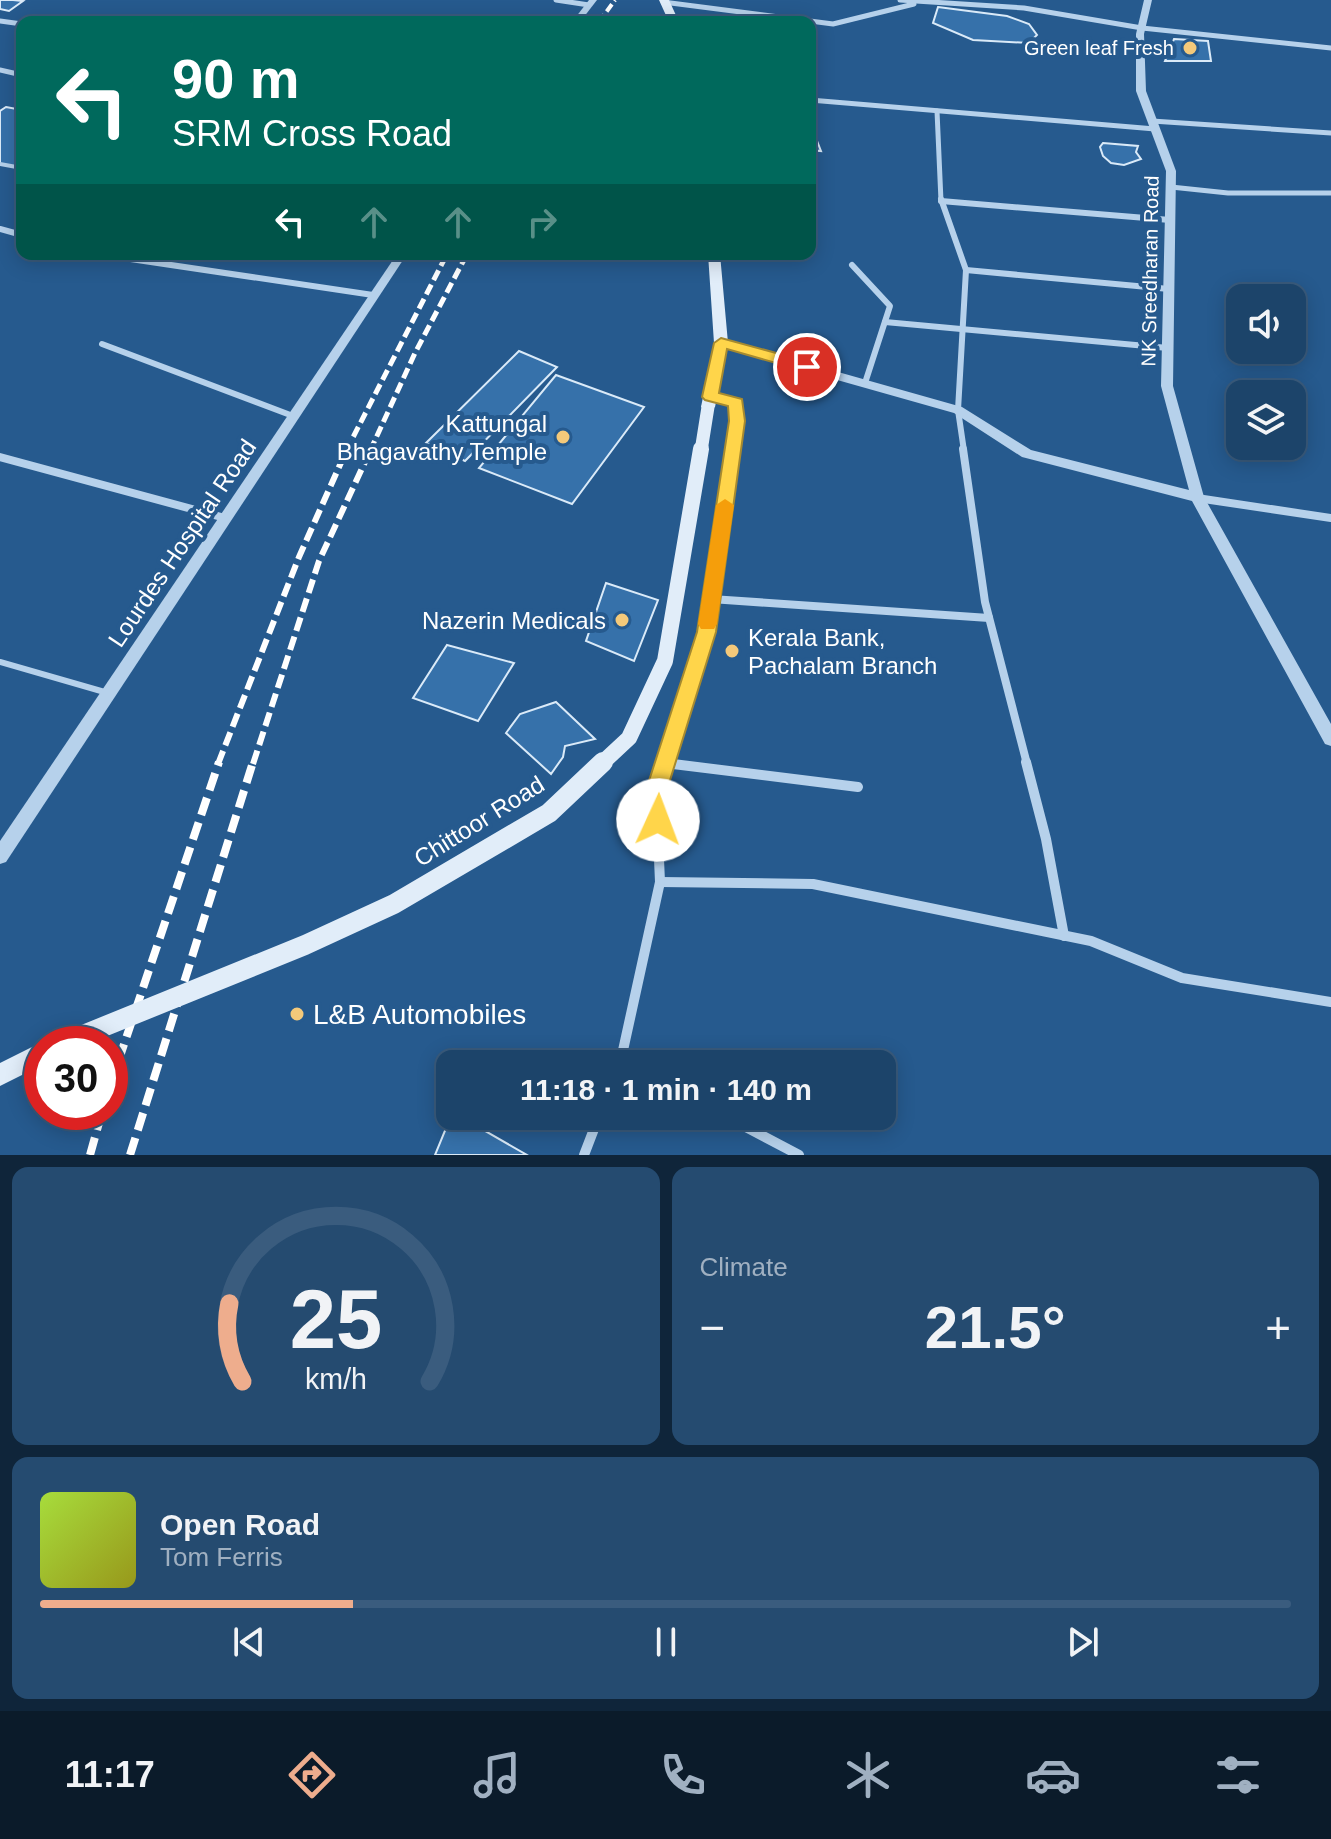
<!DOCTYPE html>
<meta charset="utf-8">
<style>
:root{--surface:#1c446a;--page:#254b70;--text:#f1f3f6;--muted:#a0b0c1;--line:#3a5c7e;--accent:#eead8d}
body{margin:0;font-family:Helvetica,sans-serif;background:var(--page);color:var(--text);height:100vh;display:flex;flex-direction:column;font-size:30px;white-space:nowrap}
*{box-sizing:border-box;margin:0}
p{font-size:26px;color:var(--muted)}
.icon{flex:none;width:44px;height:44px;fill:none;stroke:currentColor;stroke-width:2;stroke-linecap:round;stroke-linejoin:round}
.map{position:relative;height:1155px;overflow:hidden}
.side{display:flex;flex-direction:column;gap:12px;padding:12px;background:#0f253a;flex:1}
.side>*{flex:none}
.top-card{position:absolute;left:16px;top:16px;width:800px;height:244px;border-radius:16px;box-shadow:0 4px 20px #0003,0 0 0 2px var(--line);background:#00695c;color:#fff;overflow:hidden}
.controls{position:absolute;left:1226px;top:284px;display:grid;gap:16px}
.controls a{display:grid;place-items:center;width:80px;height:80px;border-radius:16px;background:var(--surface);box-shadow:0 4px 20px #0003,0 0 0 2px var(--line);font-size:40px}
.speed{position:absolute;left:24px;top:1026px;display:flex;gap:16px;font-size:40px;font-weight:700;text-align:center}
.speed>*{display:grid;place-content:center;width:104px;height:104px;border-radius:50%;background:var(--surface);box-shadow:0 4px 20px #0003,0 0 0 2px var(--line);line-height:1}
.speed .limit{border:12px solid #d22;background:#fff;color:#111}
.pin{position:absolute;display:grid;place-items:center;width:68px;height:68px;color:#fff;margin:-34px;border:4px solid #fff;border-radius:50%;box-shadow:0 2px 8px #0007}
.me{position:absolute;width:88px;margin:-44px;rotate:2deg;stroke-linejoin:round;filter:drop-shadow(0 0 6px #0008)}
.turn{display:flex;align-items:center;gap:28px;height:168px;padding:0 24px;font-size:36px}
.turn .icon{width:104px;height:104px;stroke-width:2.5}
.turn b{display:block;font-size:56px;line-height:68px}
.lanes{display:flex;align-items:center;height:76px;padding:0 24px;background:#0003;justify-content:center;gap:40px;direction:ltr}
.lanes .off{opacity:.35}
.big{font-size:60px;font-weight:800;line-height:1.1}
.side .tile{flex:1;display:flex;flex-direction:column;justify-content:center;gap:12px;min-width:0;padding:0 28px;border-radius:16px;background:var(--page)}
.side .dial{align-items:center;gap:0}
.dial svg{height:208px;overflow:visible;fill:none;stroke:var(--line);stroke-width:7;stroke-linecap:round;text-anchor:middle}
.dial text{fill:var(--text);stroke:none}
.song{display:flex;align-items:center;gap:24px}
.cover{width:96px;height:96px;border-radius:12px;background:linear-gradient(135deg,hsl(80 70% 55%),hsl(60 70% 35%))}
.played{height:8px;border-radius:4px;background:linear-gradient(90deg,var(--accent) 25%,var(--line) 25%)}
.keys{display:flex;justify-content:space-around;direction:ltr}
.heat{display:flex;justify-content:space-between;align-items:center;font-size:44px;direction:ltr}
.side .tiles{flex:1;display:grid;gap:12px;grid-template-columns:1fr 1fr}
.tile:last-child{grid-column:span 2}
.trip{position:absolute;left:436px;top:1050px;width:460px;height:80px;border-radius:16px;background:var(--surface);box-shadow:0 4px 20px #0003,0 0 0 2px var(--line);font-weight:800;line-height:80px;text-align:center}
.tabs{display:flex;height:128px;justify-content:space-around;align-items:center;background:#0b1b2a;color:var(--muted)}
.tabs .icon{width:56px;height:56px}
.tabs .on{color:var(--accent)}
.tabs b{font-size:36px;color:var(--text)}
.map>svg:first-child{display:block}
</style>
<div class="map">
<svg width="1331" height="1155" viewBox="0 0 1331 1155">
<rect width="100%" height="100%" fill="#265a8e"/>
<g fill="#3671aa" stroke="#daeaf8" stroke-width="2">
<path d="M0,0H13L23,1L9,11L0,9Z"/>
<path d="M938,7L1007,16L1029,24L1037,35L1029,43L973,40L933,23Z"/>
<path d="M1174,39L1208,41L1211,61H1165Z"/>
<path d="M6,107L22,110V168L0,164V111Z"/>
<path d="M810,123L821,151L810,150Z"/>
<path d="M1103,143L1138,146L1136,152L1141,159L1124,165L1111,163L1103,156L1100,147Z"/>
<path d="M519,351L557,367L465,461L426,443Z"/>
<path d="M556,375L644,407L572,504L479,468Z"/>
<path d="M606,583L658,600L634,661L586,641Z"/>
<path d="M447,645L514,663L478,721L413,698Z"/>
<path d="M556,702L595,739L565,746L563,757L551,774L506,733L520,714Z"/>
<path d="M451,1116H459L527,1155H435Z"/>
</g>
<g fill="none" stroke-linecap="round" stroke-linejoin="round">
<path stroke="#b6d1eb" stroke-width="4" d="M0,164L22,168"/>
<path stroke="#b6d1eb" stroke-width="6" d="M0,662L108,693"/>
<g stroke="#b6d1eb" stroke-width="5">
<path d="M556,0L589,5"/>
<path d="M900,0L1024,8L1142,28L1331,48"/>
<path d="M663,2L833,24L914,4"/>
<path d="M0,21L22,24"/>
<path d="M0,70L22,75"/>
<path d="M810,100L1155,129"/>
<path d="M937,111L941,201"/>
<path d="M1152,121L1331,133"/>
<path d="M1171,187L1228,193H1331"/>
</g>
<g stroke="#b6d1eb" stroke-width="6">
<path d="M941,199L966,270L958,410L964,451"/>
<path d="M941,201L1170,220"/>
<path d="M0,229L22,235"/>
<path d="M97,254L373,295"/>
<path d="M852,265L890,306L865,383"/>
<path d="M966,270L1169,289"/>
<path d="M885,322L1168,348"/>
<path d="M102,344L293,416"/>
<path d="M710,397L736,403L733,451"/>
</g>
<g stroke="#b6d1eb" stroke-width="8">
<path d="M963,449L985,602L1027,764"/>
<path d="M0,457L225,518"/>
<path d="M1197,498L1331,518"/>
<path d="M711,599L989,618"/>
<path d="M665,763L674,764"/>
<path d="M664,764L707,632L733,449"/>
</g>
<g stroke="#b6d1eb" stroke-width="10">
<path d="M1026,762L1046,839L1064,936"/>
<path d="M665,763L858,787"/>
<path d="M660,882L813,884L1091,941L1182,978L1331,1002"/>
<path d="M620,1064L660,882L656,790L665,762"/>
<path d="M725,1116L799,1155"/>
<path d="M584,1155L599,1116"/>
</g>
<g fill="#b6d1eb" fill-rule="evenodd">
<path d="M589,0H597L580,22H572Z"/>
<path d="M1144,0H1152L1144,34L1146,91L1176,171L1173,386L1204,497L1331,724V746L1325,744L1192,501L1022,457L954,413L717,346L715,343L721,339L962,407L1031,450L1189,490L1161,386L1166,171L1136,91V34Z"/>
<path d="M397,254H407L6,862L0,864V841Z"/>
</g>
<g fill="#e1edf9" fill-rule="evenodd">
<path d="M659,0H669L679,22H669Z"/>
<path d="M708,254H720L728,343L715,407L708,412L701,407L714,343Z"/>
<path d="M42,1042L46,1044H42V1065L0,1086V1063Z"/>
</g>
<path stroke="#fff" stroke-width="4" stroke-dasharray="9 4" stroke-linecap="butt" d="M599,22L615,0"/>
<g stroke="#fff" stroke-width="5" stroke-dasharray="11 5" stroke-linecap="butt">
<path d="M346,451L447,254"/>
<path d="M370,451L415,353L467,254"/>
</g>
<g stroke="#fff" stroke-width="6" stroke-dasharray="14 6" stroke-linecap="butt">
<path d="M218,764L299,557L347,449"/>
<path d="M253,764L319,561L371,449"/>
</g>
<g stroke="#fff" stroke-width="8" stroke-dasharray="18 8" stroke-linecap="butt">
<path d="M110,1086L219,762"/>
<path d="M90,1155L102,1112"/>
<path d="M130,1155L253,762"/>
</g>
<path stroke="#e1edf9" stroke-width="13" d="M701,451L708,407"/>
<path stroke="#e1edf9" stroke-width="16" d="M601,764L629,738L665,661L701,449"/>
<path stroke="#e1edf9" stroke-width="20" d="M61,1044L305,945L394,904L549,813L603,762"/>
</g>
<path fill="#ffd54a" stroke="#a68a30" stroke-width="2" d="M721,338L813,363L815,367L807,372L727,349L719,393L742,399L745,421L716,632L667,790L668,820L665,827L658,830L650,827L646,790L697,632L729,421L728,406L705,400L702,397L714,343Z"/>
<path fill="#f59e0b" d="M725,499L734,505L717,624L714,629H701L698,624L716,505Z"/>
<g fill="#f4c97a" stroke="#265a8e" stroke-width="3">
<circle cx="1190" cy="48" r="8"/>
<circle cx="563" cy="437" r="8"/>
<circle cx="622" cy="620" r="8"/>
<circle cx="732" cy="651" r="8"/>
<circle cx="297" cy="1014" r="8"/>
</g>
<g text-anchor="middle" dominant-baseline="central" stroke-width="8" stroke-linejoin="round" paint-order="stroke">
<g font-size="20" fill="#fff" stroke="#265a8e" text-anchor="end">
<text x="1174" y="48">Green leaf Fresh</text>
</g>
<g font-size="20" fill="#fff" stroke="#265a8e">
<text transform="translate(1150 271) rotate(-89)">NK Sreedharan Road</text>
</g>
<g font-size="24" fill="#fff" stroke="#265a8e" text-anchor="end">
<text x="547" y="423">Kattungal<tspan x="547" dy="28">Bhagavathy Temple</tspan></text>
<text x="606" y="620">Nazerin Medicals</text>
<text x="748" y="637" text-anchor="start">Kerala Bank,<tspan x="748" dy="28">Pachalam Branch</tspan></text>
</g>
<g font-size="24" fill="#fff" stroke="#265a8e">
<text transform="translate(182 543) rotate(-56)">Lourdes Hospital Road</text>
<text transform="translate(479 821) rotate(-32)">Chittoor Road</text>
</g>
<g font-size="28" fill="#fff" stroke="#265a8e" text-anchor="start">
<text x="313" y="1014">L&amp;B Automobiles</text>
</g>
</g>
</svg>
<div class="controls">
<a><svg class="icon" aria-label="sound" viewBox="0 0 24 24"><path d="M4 9h4l5-4v14l-5-4H4zM17 9q2 3 0 6"/></svg></a>
<a><svg class="icon" aria-label="layers" viewBox="0 0 24 24"><path d="M12 4l9 5-9 5-9-5zM3 14l9 5 9-5"/></svg></a>
</div>
<div class="speed"><div class="limit">30</div></div>
<div class="pin" style="left:807px;top:367px;background:#d93025"><svg class="icon" aria-label="arrive" viewBox="0 0 24 24"><path d="M6 21V4h12l-3 4 3 4H6"/></svg></div>
<svg class="me" style="left:658px;top:820px" viewBox="-20 -20 40 40"><circle r="19" fill="#fff"/><path d="M0-13L10 11 0 6-10 11z" fill="#ffd54a"/></svg>
<div class="trip">11:18 · 1 min · 140 m</div>
<div class="top-card">
<div class="turn"><svg class="icon" aria-label="left" viewBox="0 0 24 24"><path d="M17 20v-9H6M10 6l-5 5 5 5"/></svg><div><b>90 m</b>SRM Cross Road</div></div>
<div class="lanes"><svg class="icon" aria-label="left" viewBox="0 0 24 24"><path d="M17 20v-9H6M10 6l-5 5 5 5"/></svg><svg class="icon off" aria-label="ahead" viewBox="0 0 24 24"><path d="M12 20V5M6 11l6-6 6 6"/></svg><svg class="icon off" aria-label="ahead" viewBox="0 0 24 24"><path d="M12 20V5M6 11l6-6 6 6"/></svg><svg class="icon off" aria-label="right" viewBox="0 0 24 24"><path d="M7 20v-9h11M14 6l5 5-5 5"/></svg></div>
</div>
</div>
<section class="side">
<div class="tiles">
<div class="tile dial"><svg viewBox="0 0 100 80">
<path d="M14 69A42 42 0 1 1 86 69"/>
<path d="M14 69A42 42 0 0 1 9 39" stroke="#eead8d"/>
<text x="50" y="56" font-size="32" font-weight="700">25</text>
<text x="50" y="72" font-size="11">km/h</text>
</svg></div>
<div class="tile"><p>Climate</p>
<div class="heat"><a>−</a><b class="big">21.5°</b><a>+</a></div>
</div>
<div class="tile">
<div class="song"><i class="cover"></i><div><b>Open Road</b><p>Tom Ferris</p></div></div>
<div class="played"></div>
<div class="keys"><svg class="icon" aria-label="previous" viewBox="0 0 24 24"><path d="M18 5L8 12l10 7zM5 5v14"/></svg><svg class="icon" aria-label="pause" viewBox="0 0 24 24"><path d="M8 5v14M16 5v14"/></svg><svg class="icon" aria-label="next" viewBox="0 0 24 24"><path d="M6 5l10 7-10 7zM19 5v14"/></svg></div>
</div>
</div>
</section>
<nav class="tabs">
<b>11:17</b>
<svg class="icon on" aria-label="directions" viewBox="0 0 24 24"><path d="M12 3l9 9-9 9-9-9zM9 14v-3h6M13 9l2 2-2 2"/></svg>
<svg class="icon" aria-label="music" viewBox="0 0 24 24"><path d="M9 18V5l10-2v13"/><circle cx="6" cy="18" r="3"/><circle cx="16" cy="16" r="3"/></svg>
<svg class="icon" aria-label="phone" viewBox="0 0 24 24"><path d="M5 4h4l2 5-3 2q2 4 5 5l2-3 5 2v4C11 20 4 13 5 4z"/></svg>
<svg class="icon" aria-label="climate" viewBox="0 0 24 24"><path d="M12 3v18M4 7l16 10M4 17L20 7"/></svg>
<svg class="icon" aria-label="car" viewBox="0 0 24 24"><path d="M5 17H2v-5l4-1 3-4h7l3 4 3 1v5h-3M9 17h6M6 11h13"/><circle cx="7" cy="17" r="2"/><circle cx="17" cy="17" r="2"/></svg>
<svg class="icon" aria-label="filters" viewBox="0 0 24 24"><path d="M4 7h16M4 17h16"/><circle cx="9" cy="7" r="2"/><circle cx="15" cy="17" r="2"/></svg>
</nav>
